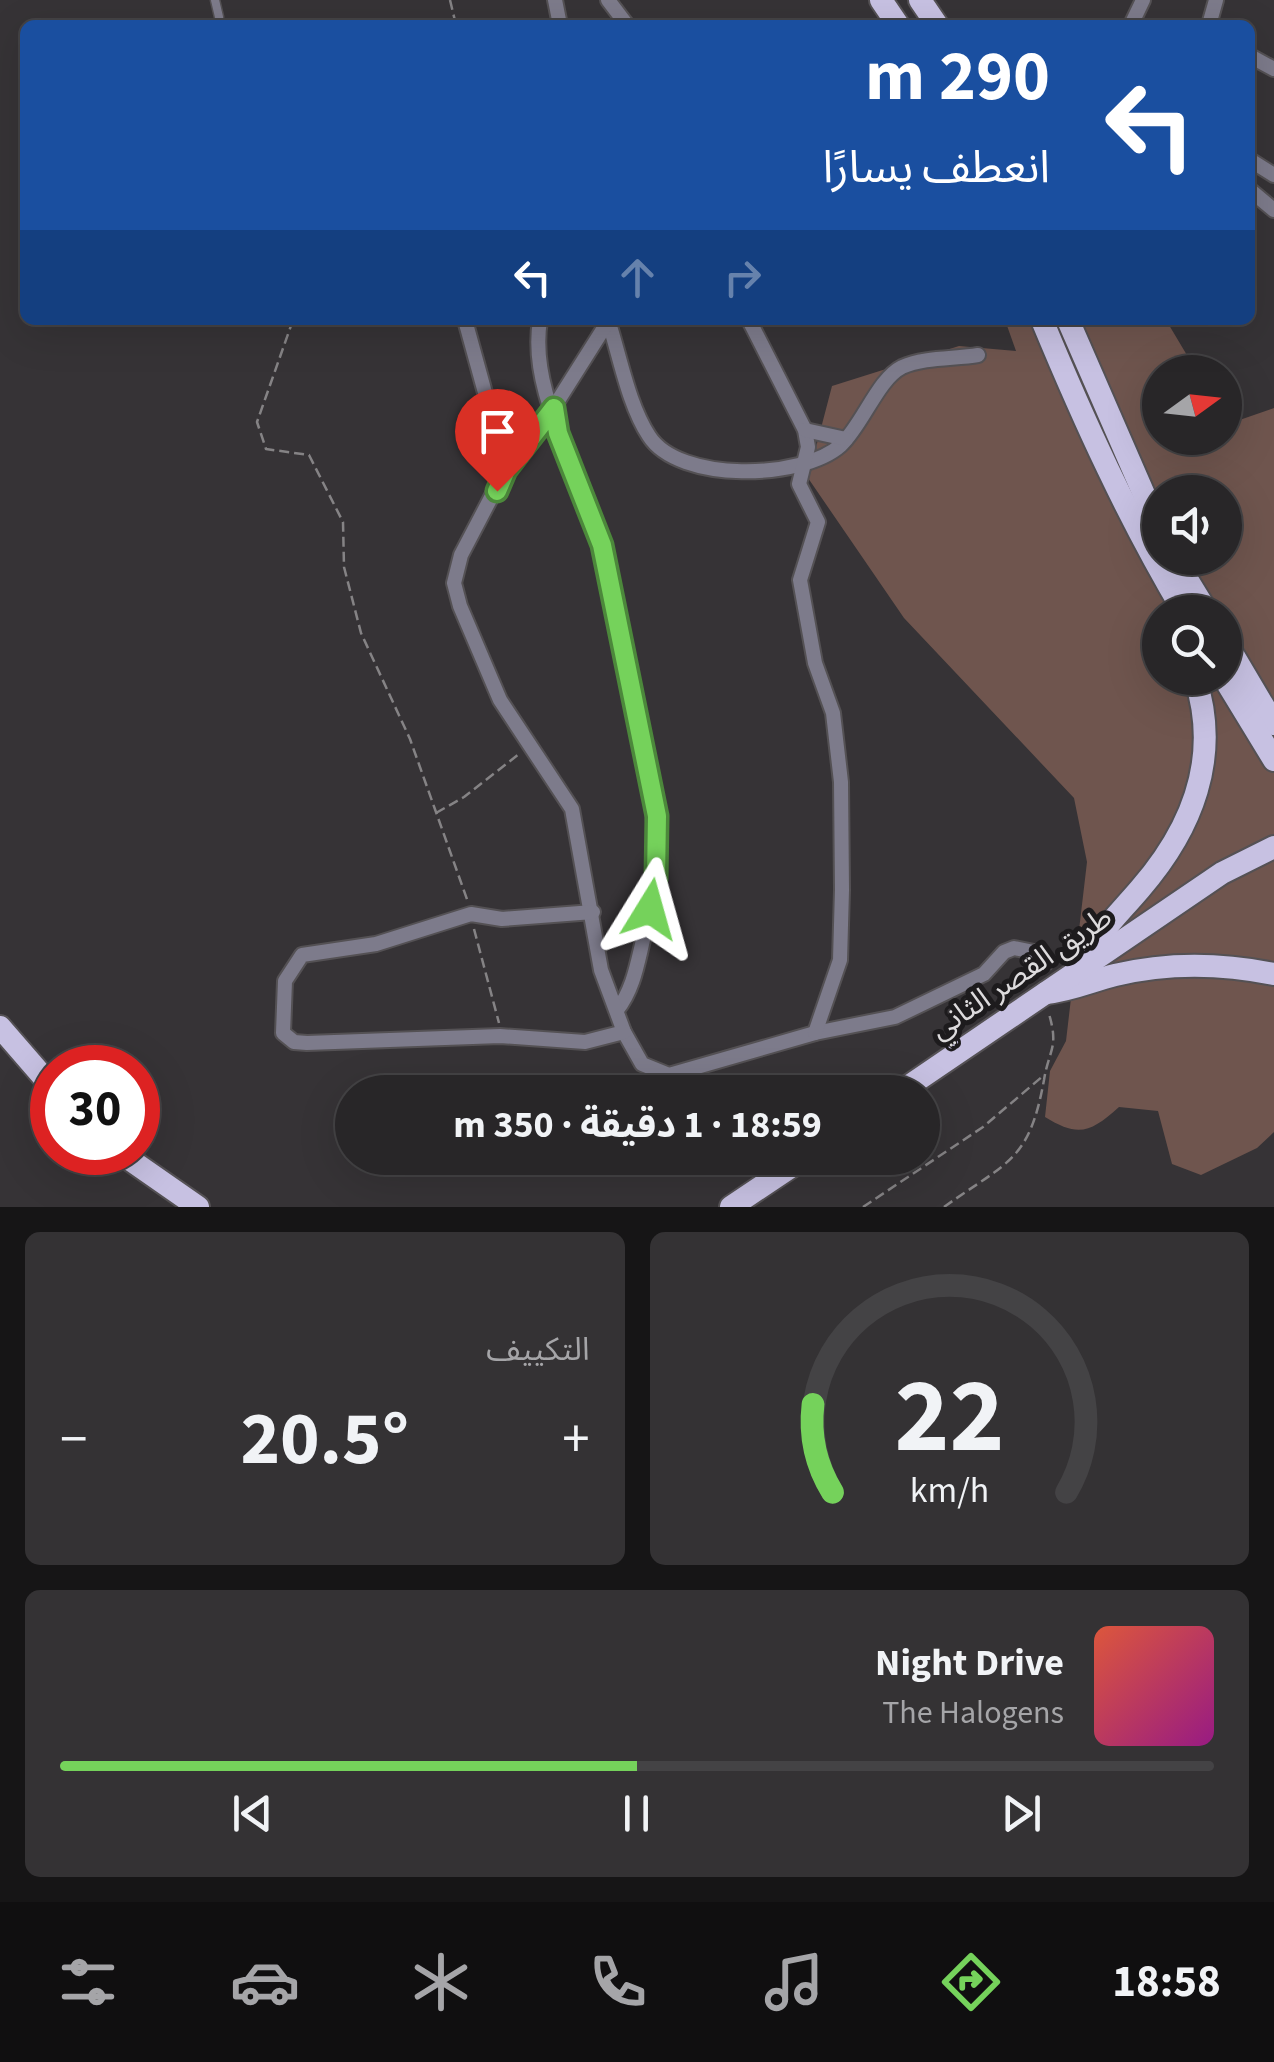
<!DOCTYPE html>
<html lang="ar">
<meta charset="utf-8">
<style>
:root{--surface:#282628;--page:#343234;--text:#f1f3f6;--muted:#a5a5a8;--line:#444345;--accent:#75d25b}
body{margin:0;font-family:"Source Sans 3","Noto Sans Arabic",sans-serif;background:var(--page);color:var(--text);direction:rtl;height:100vh;display:flex;flex-direction:column;font-size:38px;white-space:nowrap}
*{box-sizing:border-box;margin:0}
p{font-size:32px;color:var(--muted)}
.icon{flex:none;width:55px;height:55px;fill:none;stroke:currentColor;stroke-width:2;stroke-linecap:round;stroke-linejoin:round}
.map{position:relative;height:1207px;overflow:hidden;direction:ltr}
.sheet{display:flex;flex-direction:column;gap:25px;padding:25px;background:#161516;flex:1}
.sheet>*{flex:none}
.guide{position:absolute;left:20px;top:20px;width:1235px;height:305px;border-radius:15px;box-shadow:0 10px 40px #0002,0 0 0 2px var(--line);direction:rtl;background:#1a4fa0;color:#fff;overflow:hidden}
.needle{width:65px;rotate:75deg}
.tools{position:absolute;left:1142px;top:355px;display:grid;gap:20px}
.tools a{display:grid;place-items:center;width:100px;height:100px;border-radius:50%;background:var(--surface);box-shadow:0 10px 40px #0002,0 0 0 2px var(--line);font-size:50px}
.speed{position:absolute;left:30px;top:1045px;display:flex;gap:20px;font-size:50px;font-weight:700;text-align:center}
.speed>*{display:grid;place-content:center;width:130px;height:130px;border-radius:50%;background:var(--surface);box-shadow:0 10px 40px #0002,0 0 0 2px var(--line);line-height:1}
.speed .limit{border:15px solid #d22;background:#fff;color:#111}
.pin{position:absolute;display:grid;place-items:center;width:85px;height:85px;color:#fff;margin:-102px -42px;border-radius:50% 50% 50% 0;rotate:-45deg;box-shadow:0 0 10px #0007}
.pin .icon{rotate:45deg}
.me{position:absolute;width:110px;margin:-55px;rotate:8deg;stroke-linejoin:round;filter:drop-shadow(0 0 8px #0008)}
.turn{display:flex;align-items:center;gap:35px;height:210px;padding:0 40px;font-size:45px}
.turn .icon{width:130px;height:130px;stroke-width:2.5}
.turn b{display:block;font-size:70px;line-height:85px}
.lanes{display:flex;align-items:center;height:95px;padding:0 40px;background:#0003;justify-content:center;gap:50px;direction:ltr}
.lanes .off{opacity:.35}
.big{font-size:75px;font-weight:700;line-height:1.1}
.sheet .tile{flex:1;display:flex;flex-direction:column;justify-content:center;gap:15px;min-width:0;padding:0 35px;border-radius:15px;background:var(--page)}
.sheet .dial{align-items:center;gap:0}
.dial svg{height:260px;overflow:visible;fill:none;stroke:var(--line);stroke-width:7;stroke-linecap:round;text-anchor:middle}
.dial text{fill:var(--text);stroke:none}
.song{display:flex;align-items:center;gap:30px}
.cover{width:120px;height:120px;border-radius:15px;background:linear-gradient(135deg,hsl(10 70% 55%),hsl(310 70% 35%))}
.played{height:10px;border-radius:5px;background:linear-gradient(90deg,var(--accent) 50%,var(--line) 50%)}
.keys{display:flex;justify-content:space-around;direction:ltr}
.heat{display:flex;justify-content:space-between;align-items:center;font-size:55px;direction:ltr}
.sheet .tiles{flex:1;display:grid;gap:25px;grid-template-columns:1fr 1fr}
.tile:last-child{grid-column:span 2}
.trip{position:absolute;left:335px;top:1075px;width:605px;height:100px;border-radius:50px;background:var(--surface);box-shadow:0 10px 40px #0002,0 0 0 2px var(--line);font-weight:700;line-height:100px;text-align:center;direction:rtl}
.tabs{display:flex;height:160px;justify-content:space-around;align-items:center;background:#100f10;color:var(--muted)}
.tabs .icon{width:70px;height:70px}
.tabs .active{color:var(--accent)}
.tabs b{font-size:45px;color:var(--text)}
.map>svg:first-child{display:block}
</style>
<div class="map">
<svg width="1274" height="1207" viewBox="0 0 1274 1207">
<rect width="100%" height="100%" fill="#363336"/>
<path fill="#6f554e" fill-rule="evenodd" d="M1005,320H1166L1197,372H1160V438H1225V420L1228,424L1274,408V1132L1257,1148L1201,1175L1172,1164L1158,1111L1119,1107C1091,1132 1079,1138 1045,1117L1050,1071L1066,1041L1087,862L1074,798L904,618L808,478L832,386L959,346L1016,351ZM1160,492H1225V558H1160ZM1160,612H1225V678H1160Z"/>
<g fill="none" stroke-linecap="round" stroke-linejoin="round">
<g stroke="#545154" stroke-width="11">
<path id="service" d="M215,0L219,17"/>
</g>
<g stroke="#545154" stroke-width="18">
<g id="minor">
<path d="M555,0L560,25"/>
<path d="M608,0L627,25"/>
<path d="M1131,25L1143,0"/>
<path d="M1209,25L1216,0"/>
<path d="M1250,56L1274,69"/>
<path d="M1250,160L1274,175"/>
<path d="M1250,190L1274,210"/>
<path d="M465,320L506,469"/>
<path d="M540,320C529,388 572,453 593,515C609,566 614,619 625,672C646,780 670,826 643,940C637,965 633,990 617,1010"/>
<path d="M608,320C620,356 628,404 649,436C679,483 802,480 841,445C863,424 878,379 902,367C924,357 954,359 978,355"/>
<path d="M609,320L554,407L506,469L461,555L454,583L460,606L500,700L572,809L601,970L624,1032L642,1064L669,1075L815,1033L895,1017L984,974L1004,952L1014,948L1034,952L1047,962"/>
<path d="M749,320L805,430L808,447L799,484L818,522L800,580L815,663L833,713L841,782L842,890L840,960L815,1033"/>
<path d="M805,430L846,439"/>
<path d="M593,912L502,919L471,914L376,944L302,955L285,981L283,1033L294,1042L307,1043L500,1036L585,1042L624,1032"/>
</g>
</g>
<g stroke="#545154" stroke-width="26">
<g id="primary">
<path d="M881,0L898,25"/>
<path d="M920,0L937,25"/>
<path d="M1042,320C1084,421 1128,518 1184,612"/>
<path d="M1068,320L1160,531"/>
<path d="M1174,558L1207,612"/>
<path d="M1225,641L1274,724"/>
<path d="M1224,678L1274,760"/>
<path d="M1080,968C1095,936 1117,916 1140,889C1192,829 1221,757 1195,678"/>
<path d="M1046,993C1072,990 1091,981 1115,975C1169,962 1220,963 1274,974"/>
<path d="M0,1027L52,1087"/>
<path d="M900,1092L1222,873L1274,847"/>
<path d="M119,1152L198,1207"/>
<path d="M731,1207L804,1158"/>
</g>
</g>
<g stroke="#858385" stroke-width="2.5" stroke-dasharray="10 5" stroke-linecap="butt">
<path d="M450,0L456,25"/>
<path d="M293,320L257,422L266,449L309,455L343,522L344,567L361,633L410,739L468,902"/>
<path d="M436,813L464,797L519,754"/>
<path d="M474,929L499,1023"/>
<path d="M863,1207L983,1127L1043,1076"/>
<path d="M944,1207C1008,1161 1029,1162 1044,1080C1049,1049 1059,1048 1049,1014"/>
</g>
<use href="#service" stroke="#7d7b8b" stroke-width="8"/>
<use href="#minor" stroke="#7d7b8b" stroke-width="14"/>
<use href="#primary" stroke="#c7c1e2" stroke-width="22"/>
</g>
<g fill="none" stroke-linecap="round" stroke-linejoin="round">
<g stroke="#4c883b" stroke-width="25">
<path id="route" d="M497,491L506,470L554,408L558,433L602,545L657,816L656,878L650,909"/>
</g>
<use href="#route" stroke="#75d25b" stroke-width="18"/>
</g>
<g text-anchor="middle" dominant-baseline="central" stroke-width="10" stroke-linejoin="round" paint-order="stroke">
<g font-size="30" fill="#dddbdd" stroke="#1d1b1d">
<text transform="translate(1021 973) rotate(-34)">طريق القصر الثاني</text>
</g>
</g>
</svg>
<div class="tools">
<a><svg class="needle" viewBox="-14 -14 28 28"><path d="M0-13l5 13h-10z" fill="#e53935"/><path d="M0 13l5-13h-10z" fill="#a5a5a8"/></svg></a>
<a><svg class="icon" aria-label="sound" viewBox="0 0 24 24"><path d="M4 9h4l5-4v14l-5-4H4zM17 9q2 3 0 6"/></svg></a>
<a><svg class="icon" aria-label="search" viewBox="0 0 24 24"><circle cx="10" cy="10" r="6"/><path d="M15 15l6 6"/></svg></a>
</div>
<div class="speed"><div class="limit">30</div></div>
<div class="pin" style="left:497px;top:491px;background:#d93025"><svg class="icon" aria-label="arrive" viewBox="0 0 24 24"><path d="M6 21V4h12l-3 4 3 4H6"/></svg></div>
<svg class="me" style="left:650px;top:909px" viewBox="-20 -20 40 40"><path d="M0-17L14 15 0 8-14 15z" fill="#75d25b" stroke="#fff" stroke-width="4"/></svg>
<div class="trip">18:59 · 1 دقيقة · 350 m</div>
<div class="guide">
<div class="turn"><svg class="icon" aria-label="left" viewBox="0 0 24 24"><path d="M17 20v-9H6M10 6l-5 5 5 5"/></svg><div><b>290 m</b>انعطف يسارًا</div></div>
<div class="lanes"><svg class="icon" aria-label="left" viewBox="0 0 24 24"><path d="M17 20v-9H6M10 6l-5 5 5 5"/></svg><svg class="icon off" aria-label="ahead" viewBox="0 0 24 24"><path d="M12 20V5M6 11l6-6 6 6"/></svg><svg class="icon off" aria-label="right" viewBox="0 0 24 24"><path d="M7 20v-9h11M14 6l5 5-5 5"/></svg></div>
</div>
</div>
<section class="sheet">
<div class="tiles">
<div class="tile dial"><svg viewBox="0 0 100 80">
<path d="M14 69A42 42 0 1 1 86 69"/>
<path d="M14 69A42 42 0 0 1 8 42" stroke="#75d25b"/>
<text x="50" y="56" font-size="32" font-weight="700">22</text>
<text x="50" y="72" font-size="11">km/h</text>
</svg></div>
<div class="tile"><p>التكييف</p>
<div class="heat"><a>−</a><b class="big">20.5°</b><a>+</a></div>
</div>
<div class="tile">
<div class="song"><i class="cover"></i><div><b>Night Drive</b><p>The Halogens</p></div></div>
<div class="played"></div>
<div class="keys"><svg class="icon" aria-label="previous" viewBox="0 0 24 24"><path d="M18 5L8 12l10 7zM5 5v14"/></svg><svg class="icon" aria-label="pause" viewBox="0 0 24 24"><path d="M8 5v14M16 5v14"/></svg><svg class="icon" aria-label="next" viewBox="0 0 24 24"><path d="M6 5l10 7-10 7zM19 5v14"/></svg></div>
</div>
</div>
</section>
<nav class="tabs">
<b>18:58</b>
<svg class="icon active" aria-label="directions" viewBox="0 0 24 24"><path d="M12 3l9 9-9 9-9-9zM9 14v-3h6M13 9l2 2-2 2"/></svg>
<svg class="icon" aria-label="music" viewBox="0 0 24 24"><path d="M9 18V5l10-2v13"/><circle cx="6" cy="18" r="3"/><circle cx="16" cy="16" r="3"/></svg>
<svg class="icon" aria-label="phone" viewBox="0 0 24 24"><path d="M5 4h4l2 5-3 2q2 4 5 5l2-3 5 2v4C11 20 4 13 5 4z"/></svg>
<svg class="icon" aria-label="climate" viewBox="0 0 24 24"><path d="M12 3v18M4 7l16 10M4 17L20 7"/></svg>
<svg class="icon" aria-label="car" viewBox="0 0 24 24"><path d="M5 17H2v-5l4-1 3-4h7l3 4 3 1v5h-3M9 17h6M6 11h13"/><circle cx="7" cy="17" r="2"/><circle cx="17" cy="17" r="2"/></svg>
<svg class="icon" aria-label="filters" viewBox="0 0 24 24"><path d="M4 7h16M4 17h16"/><circle cx="9" cy="7" r="2"/><circle cx="15" cy="17" r="2"/></svg>
</nav>
